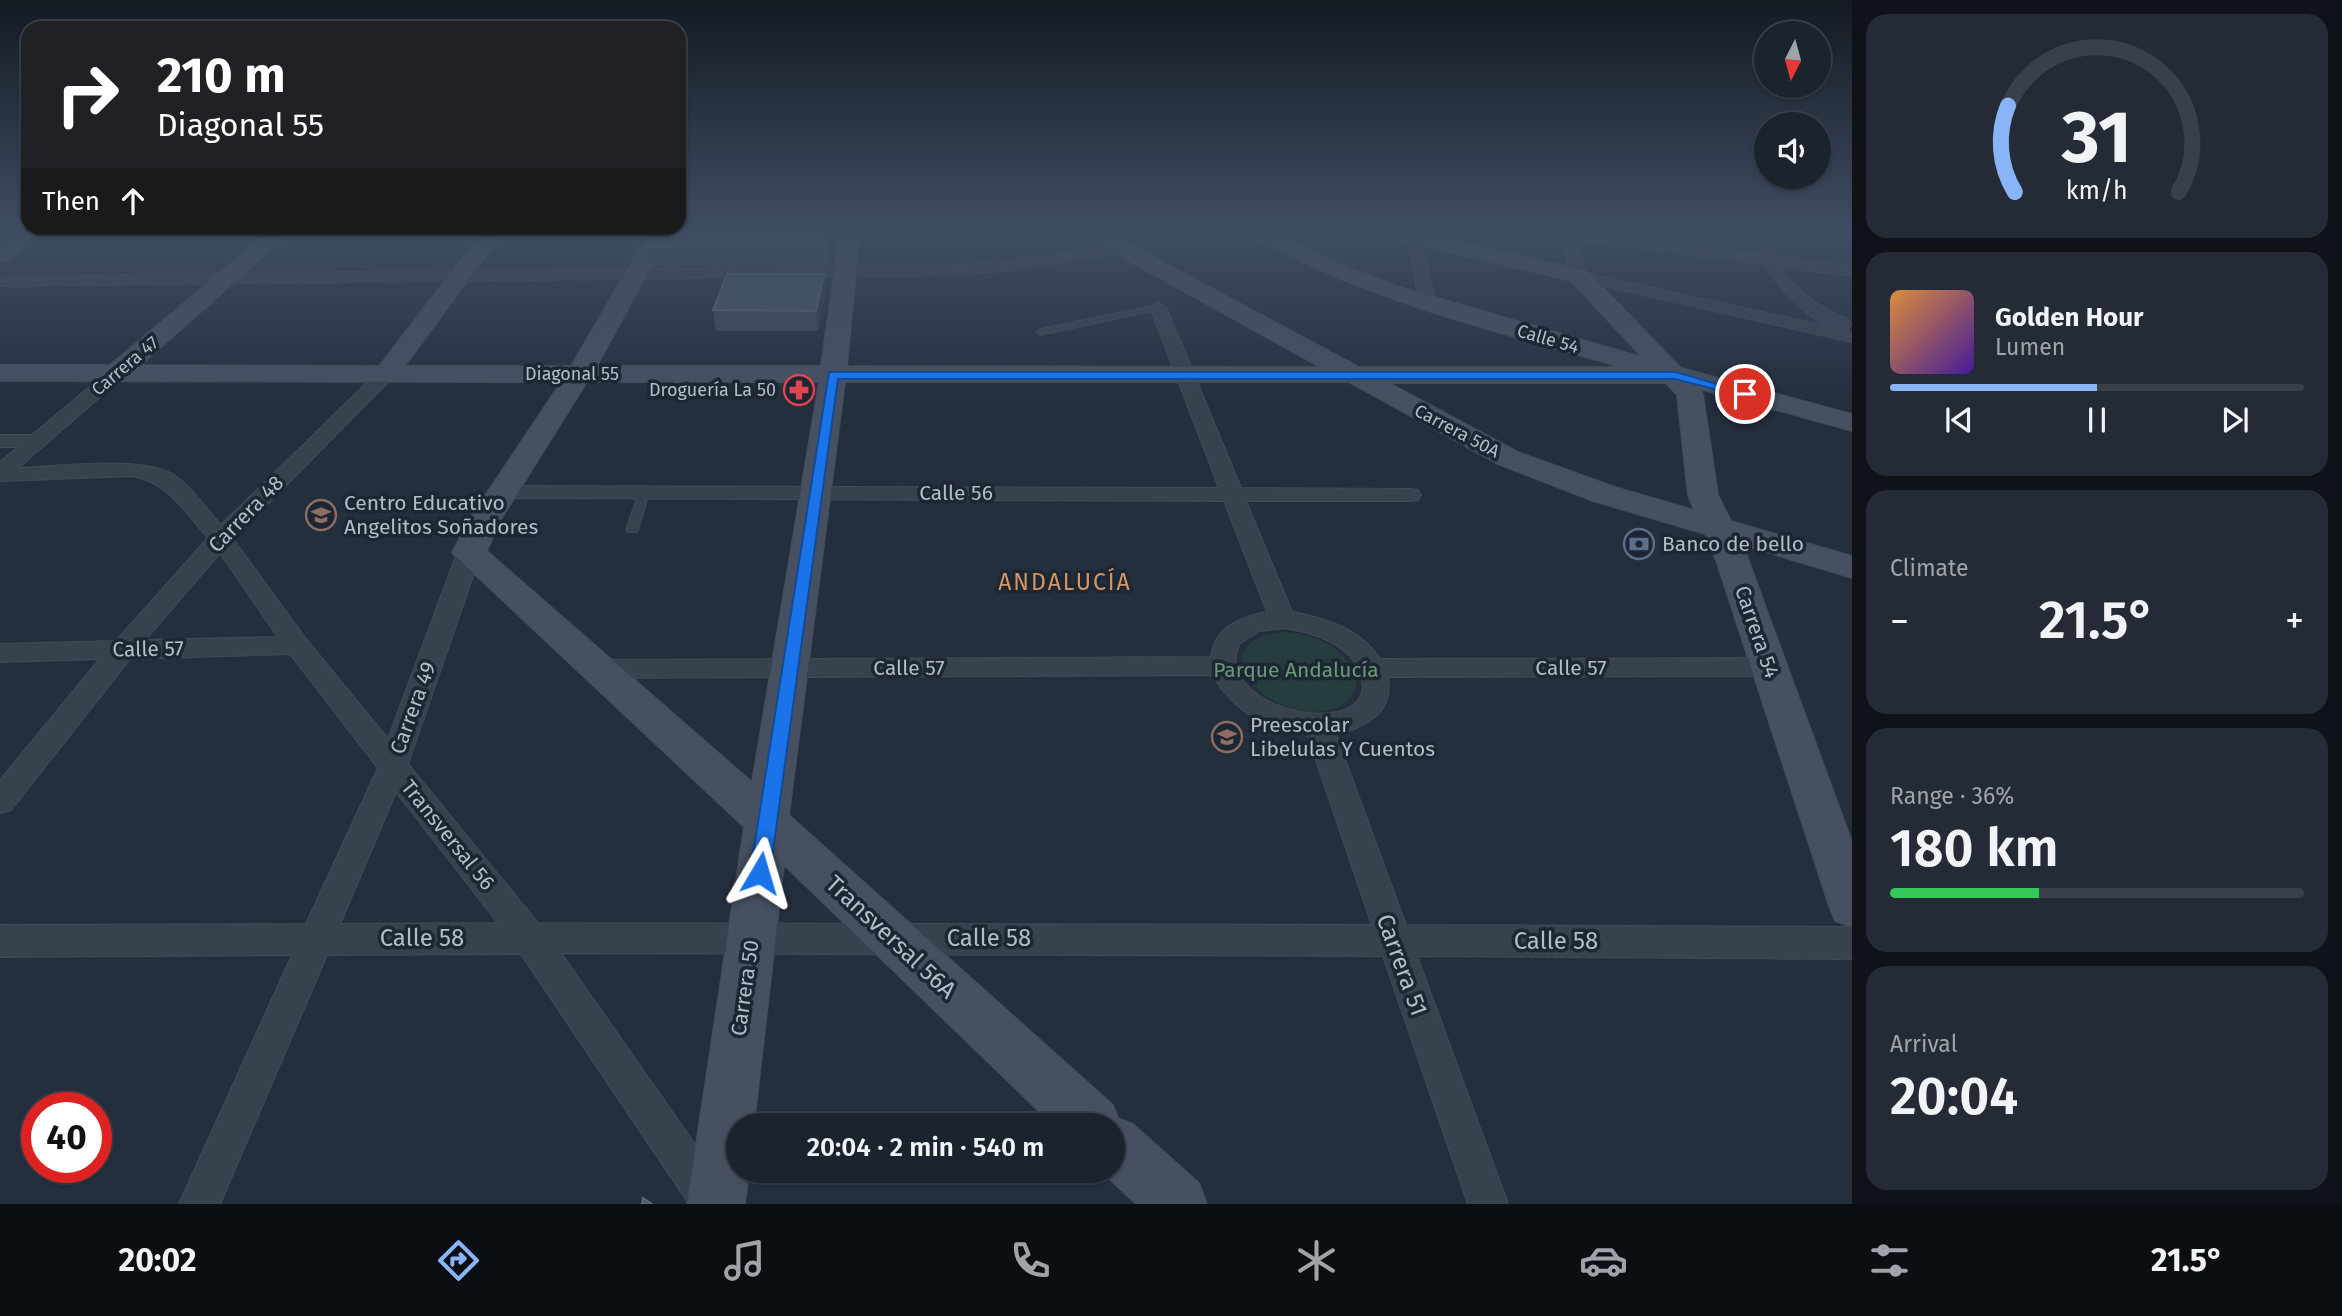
<!DOCTYPE html>
<meta charset="utf-8">
<style>
:root{--surface:#1b232e;--page:#242b36;--text:#f1f3f6;--muted:#a0a4aa;--line:#39404a;--accent:#8ab4f8}
body{margin:0;font-family:"Fira Sans",sans-serif;background:var(--page);color:var(--text);height:100vh;display:flex;flex-direction:column;font-size:26px;white-space:nowrap}
*{box-sizing:border-box;margin:0}
p{font-size:23px;color:var(--muted)}
.icon{flex:none;width:38px;height:38px;fill:none;stroke:currentColor;stroke-width:2;stroke-linecap:round;stroke-linejoin:round}
.map{position:relative;flex:1;overflow:hidden}
.drawer{display:flex;flex-direction:column;gap:14px;padding:14px;background:#0f1319;width:490px}
.drawer>*{flex:none}
.top-card{position:absolute;left:21px;top:21px;width:665px;height:214px;border-radius:21px;box-shadow:0 2px 5px #0004,0 0 0 2px var(--line);background:#202124;color:#fff;overflow:hidden}
.needle{width:46px;rotate:186deg}
.buttons{position:absolute;left:1754px;top:21px;display:grid;gap:14px}
.buttons a{display:grid;place-items:center;width:77px;height:77px;border-radius:50%;background:var(--surface);box-shadow:0 2px 5px #0004,0 0 0 2px var(--line);font-size:35px}
.speed{position:absolute;left:21px;top:1092px;display:flex;gap:14px;font-size:35px;font-weight:700;text-align:center}
.speed>*{display:grid;place-content:center;width:91px;height:91px;border-radius:50%;background:var(--surface);box-shadow:0 2px 5px #0004,0 0 0 2px var(--line);line-height:1}
.speed .limit{border:10px solid #d22;background:#fff;color:#111}
.pin{position:absolute;display:grid;place-items:center;width:60px;height:60px;color:#fff;margin:-30px;border:4px solid #fff;border-radius:50%;box-shadow:0 2px 7px #0007}
.me{position:absolute;width:77px;margin:-38px;rotate:7deg;stroke-linejoin:round;filter:drop-shadow(0 0 5px #0008)}
.turn{display:flex;align-items:center;gap:24px;height:147px;padding:0 21px;font-size:32px}
.turn .icon{width:91px;height:91px;stroke-width:2.5}
.turn b{display:block;font-size:49px;line-height:60px}
.then{display:flex;align-items:center;height:66px;padding:0 21px;background:#0003;gap:14px;font-size:26px}
.big{font-size:52px;font-weight:600;line-height:1.1}
.drawer .card{flex:1;display:flex;flex-direction:column;justify-content:center;gap:10px;min-width:0;padding:0 24px;border-radius:21px;background:var(--page)}
.drawer .dial{align-items:center;gap:0}
.dial svg{height:182px;overflow:visible;fill:none;stroke:var(--line);stroke-width:7;stroke-linecap:round;text-anchor:middle}
.dial text{fill:var(--text);stroke:none}
.song{display:flex;align-items:center;gap:21px}
.cover{width:84px;height:84px;border-radius:10px;background:linear-gradient(135deg,hsl(30 70% 55%),hsl(260 70% 35%))}
.played{height:7px;border-radius:4px;background:linear-gradient(90deg,var(--accent) 50%,var(--line) 50%)}
.keys{display:flex;justify-content:space-around;direction:ltr}
.heat{display:flex;justify-content:space-between;align-items:center;font-size:38px;direction:ltr}
.charge{height:10px;border-radius:5px;background:linear-gradient(90deg,#34c759 36%,var(--line) 0)}
.trip{position:absolute;left:726px;top:1113px;width:399px;height:70px;border-radius:35px;background:var(--surface);box-shadow:0 2px 5px #0004,0 0 0 2px var(--line);font-weight:600;line-height:70px;text-align:center}
.dock{display:flex;height:112px;justify-content:space-around;align-items:center;background:#0b0e12;color:var(--muted)}
.dock .icon{width:49px;height:49px}
.dock .selected{color:var(--accent)}
.dock b{font-size:32px;color:var(--text)}
main{display:flex;flex:1;min-height:0}
.map>svg:first-child{display:block}
</style>
<main>
<div class="map">
<svg width="1852" height="1204" viewBox="0 0 1852 1204">
<rect width="100%" height="100%" fill="#242f3e"/>
<path fill="#263c3f" d="M1286,632C1298,633 1311,635 1322,641C1342,650 1370,679 1348,700C1322,725 1264,706 1248,677C1230,646 1259,634 1286,632Z"/>
<g fill="none" stroke-linecap="round" stroke-linejoin="round">
<g stroke="#414a57" stroke-width="2">
<g id="lane">
<path d="M1158,305H1161V309L1040,335L1036,332L1040,329Z"/>
<path d="M644,489L649,492L638,530L636,532H628L626,530L639,492Z"/>
</g>
</g>
<g stroke="#414a57" stroke-width="2">
<g id="street">
<path d="M1408,231H1422L1421,238L1436,305L1434,308L1428,310L1420,305L1407,238Z"/>
<path d="M1572,231L1760,255C1763,232 1784,231 1802,231C1792,241 1774,239 1775,257L1852,266V276L1781,267C1798,293 1820,308 1849,320L1851,324L1849,328C1818,335 1778,287 1764,264L1577,240L1586,273L1852,332V342L1573,279L1561,235L1563,232Z"/>
<path d="M1122,245L1129,249L1127,252L1006,271L957,275L0,286V276L957,265L1006,261Z"/>
<path d="M1158,302L1166,307L1241,488L1410,489L1418,490L1421,495L1418,500L1410,501H1246L1292,612C1325,618 1360,628 1380,659L1770,658L1779,660L1783,667L1779,674L1770,676L1388,677C1394,713 1365,727 1336,735L1406,925L1852,927V959L1417,956L1508,1204H1468L1383,956L561,953L727,1190L733,1204H689L521,954L327,955L220,1204H179L292,955L0,957V925L306,924L378,768L290,654L130,659L11,810L0,813V780L100,659L0,662V644L116,641L208,538C185,512 169,483 133,476L0,481V462L18,447H0V435H32L111,369H123L126,373L123,377L18,468C56,467 148,454 177,477C194,490 207,510 221,525L380,370H392L395,374L392,378L233,539L306,639L388,739L457,553L461,548L469,546L477,548L481,553L408,764L538,923L1372,925L1307,734C1267,730 1233,711 1213,675L595,678L586,676L582,669L586,662L595,660L1211,657C1214,627 1241,617 1267,612L1224,501L502,498L494,497L491,492L494,487L502,486L1219,488L1150,307ZM220,553L278,637L145,640ZM1284,628C1310,632 1345,641 1358,668C1394,745 1210,716 1239,644L1259,631ZM396,792L498,923L340,924Z"/>
</g>
</g>
<g stroke="#414a57" stroke-width="2">
<g id="secondary">
<path d="M24,231H48L8,261L0,262V246Z"/>
<path d="M269,231H292L141,365L379,366L483,231H504L405,366H571L650,231H670L597,366H821L840,231H860L847,366L1320,367L1082,235L1079,231H1105L1359,367H1621C1493,331 1364,299 1247,235L1244,231H1270L1330,260L1400,287L1642,357L1571,281L1379,235L1376,231H1414L1587,271L1681,368L1852,414V431L1700,389L1703,395L1718,495L1731,521L1852,556V578L1743,545L1852,842V927L1835,921L1829,906L1716,560L1705,534L1593,501L1498,464L1349,382H845L789,815L1113,1105L1118,1118L1133,1124L1199,1183L1207,1204H1136L1101,1171H1113V1125H1053L784,865L754,1125H738V1171H749L745,1204H687L744,827L452,553L468,521L561,382L0,381V365H110ZM587,382H819L752,782L487,551L500,521ZM1389,383H1666L1677,395L1688,495L1694,510L1615,487L1518,452Z"/>
</g>
</g>
<use href="#lane" fill="#38414e" fill-rule="evenodd"/>
<use href="#street" fill="#38414e" fill-rule="evenodd"/>
<use href="#secondary" fill="#465061" fill-rule="evenodd"/>
</g>
<g fill="#3f4b5c">
<path d="M833,231L828,265L650,266L646,247Z"/>
<path d="M824,274L825,294L818,331H716L713,310Z"/>
</g>
<g fill="#2f3b4b">
<path d="M829,231H833L828,265L827,246Z"/>
<path d="M824,274L825,294L818,331L816,311Z"/>
</g>
<g fill="#4b5868" stroke="#5c6777" stroke-width="2">
<path d="M655,231H829L827,246L646,247Z"/>
<path d="M727,274H824L816,311L713,310Z"/>
<path d="M643,1198L652,1204H642Z"/>
</g>
<linearGradient id="sky" x2="0" y2="1"><stop stop-color="#141a22"/><stop offset="0.58" stop-color="#3f4d63"/><stop offset="1" stop-color="#3f4d63" stop-opacity="0"/></linearGradient>
<rect width="1852" height="400" fill="url(#sky)"/>
<path fill="#1a73e8" stroke="#114b97" stroke-width="2" d="M829,372H1676L1751,394L1745,397L1675,379H838L770,873L767,880L760,882L753,880L750,873Z"/>
<defs>
<g id="pharmacy-ring" transform="scale(1.575)"><circle r="9.5" fill="#1d2633" stroke="#e0444e" stroke-width="1.5"/><path d="M-2-6h4v4h4v4h-4v4h-4v-4h-4v-4h4Z" fill="#e0444e"/></g>
<g id="school-ring" transform="scale(1.575)"><circle r="9.5" fill="#1d2633" stroke="#8d6e63" stroke-width="1.5"/><path d="M0-5L7-2L0 1L-7-2ZM-4 1L0 2.5L4 1V4Q0 6-4 4Z" fill="#8d6e63"/></g>
<g id="bank-ring" transform="scale(1.575)"><circle r="9.5" fill="#1d2633" stroke="#5c6f8a" stroke-width="1.5"/><path d="M-6-4H6V4H-6ZM0-2.3a2.3 2.3 0 1 0 0 4.6a2.3 2.3 0 1 0 0-4.6Z" fill="#5c6f8a"/></g>
</defs>
<g fill-rule="evenodd">
<use href="#pharmacy-ring" x="799" y="390"/>
<use href="#school-ring" x="321" y="515"/>
<use href="#bank-ring" x="1639" y="544"/>
<use href="#school-ring" x="1227" y="737"/>
</g>
<g text-anchor="middle" dominant-baseline="central" stroke-width="7" stroke-linejoin="round" paint-order="stroke">
<g font-size="18" fill="#b4bcc9" stroke="#1d2633">
<text transform="translate(1548 339) rotate(16)">Calle 54</text>
<text transform="translate(125 366) rotate(-40)">Carrera 47</text>
<text x="572" y="374">Diagonal 55</text>
<text transform="translate(1457 431) rotate(28)">Carrera 50A</text>
</g>
<g font-size="18" fill="#b4bcc9" stroke="#1d2633" text-anchor="end">
<text x="776" y="390">Droguería La 50</text>
</g>
<g font-size="21" fill="#b4bcc9" stroke="#1d2633">
<text x="956" y="493">Calle 56</text>
<text transform="translate(246 514) rotate(-46)">Carrera 48</text>
<text transform="translate(1757 632) rotate(71)">Carrera 54</text>
<text transform="translate(148 649) rotate(-1)">Calle 57</text>
<text x="909" y="668">Calle 57</text>
<text x="1571" y="668">Calle 57</text>
<text transform="translate(413 708) rotate(-70)">Carrera 49</text>
<text transform="translate(448 835) rotate(51)">Transversal 56</text>
<text transform="translate(745 988) rotate(-82)">Carrera 50</text>
</g>
<g font-size="21" fill="#b4bcc9" stroke="#1d2633" text-anchor="start">
<text x="344" y="503">Centro Educativo<tspan x="344" dy="24">Angelitos Soñadores</tspan></text>
<text x="1662" y="544">Banco de bello</text>
<text x="1250" y="725">Preescolar<tspan x="1250" dy="24">Libelulas Y Cuentos</tspan></text>
</g>
<g font-size="21" fill="#6b9a76" stroke="#1d2633">
<text x="1296" y="670">Parque Andalucía</text>
</g>
<g font-size="23" letter-spacing="2" fill="#d59563" stroke="#1d2633">
<text x="1065" y="582">ANDALUCÍA</text>
</g>
<g font-size="24" fill="#b4bcc9" stroke="#1d2633">
<text transform="translate(891 937) rotate(43)">Transversal 56A</text>
<text x="422" y="938">Calle 58</text>
<text x="989" y="938">Calle 58</text>
<text x="1556" y="941">Calle 58</text>
<text transform="translate(1402 965) rotate(70)">Carrera 51</text>
</g>
</g>
</svg>
<div class="buttons">
<a><svg class="needle" viewBox="-14 -14 28 28"><path d="M0-13l5 13h-10z" fill="#e53935"/><path d="M0 13l5-13h-10z" fill="#a0a4aa"/></svg></a>
<a><svg class="icon" aria-label="sound" viewBox="0 0 24 24"><path d="M4 9h4l5-4v14l-5-4H4zM17 9q2 3 0 6"/></svg></a>
</div>
<div class="speed"><div class="limit">40</div></div>
<div class="pin" style="left:1745px;top:394px;background:#d93025"><svg class="icon" aria-label="arrive" viewBox="0 0 24 24"><path d="M6 21V4h12l-3 4 3 4H6"/></svg></div>
<svg class="me" style="left:760px;top:873px" viewBox="-20 -20 40 40"><path d="M0-17L14 15 0 8-14 15z" fill="#1a73e8" stroke="#fff" stroke-width="4"/></svg>
<div class="trip">20:04 · 2 min · 540 m</div>
<div class="top-card">
<div class="turn"><svg class="icon" aria-label="right" viewBox="0 0 24 24"><path d="M7 20v-9h11M14 6l5 5-5 5"/></svg><div><b>210 m</b>Diagonal 55</div></div>
<div class="then">Then<svg class="icon" aria-label="ahead" viewBox="0 0 24 24"><path d="M12 20V5M6 11l6-6 6 6"/></svg></div>
</div>
</div>
<section class="drawer">
<div class="card dial"><svg viewBox="0 0 100 80">
<path d="M14 69A42 42 0 1 1 86 69"/>
<path d="M14 69A42 42 0 0 1 11 31" stroke="#8ab4f8"/>
<text x="50" y="56" font-size="32" font-weight="700">31</text>
<text x="50" y="72" font-size="11">km/h</text>
</svg></div>
<div class="card">
<div class="song"><i class="cover"></i><div><b>Golden Hour</b><p>Lumen</p></div></div>
<div class="played"></div>
<div class="keys"><svg class="icon" aria-label="previous" viewBox="0 0 24 24"><path d="M18 5L8 12l10 7zM5 5v14"/></svg><svg class="icon" aria-label="pause" viewBox="0 0 24 24"><path d="M8 5v14M16 5v14"/></svg><svg class="icon" aria-label="next" viewBox="0 0 24 24"><path d="M6 5l10 7-10 7zM19 5v14"/></svg></div>
</div>
<div class="card"><p>Climate</p>
<div class="heat"><a>−</a><b class="big">21.5°</b><a>+</a></div>
</div>
<div class="card"><p>Range · 36%</p><b class="big">180 km</b><div class="charge"></div></div>
<div class="card"><p>Arrival</p><b class="big">20:04</b></div>
</section>
</main>
<nav class="dock">
<b>20:02</b>
<svg class="icon selected" aria-label="directions" viewBox="0 0 24 24"><path d="M12 3l9 9-9 9-9-9zM9 14v-3h6M13 9l2 2-2 2"/></svg>
<svg class="icon" aria-label="music" viewBox="0 0 24 24"><path d="M9 18V5l10-2v13"/><circle cx="6" cy="18" r="3"/><circle cx="16" cy="16" r="3"/></svg>
<svg class="icon" aria-label="phone" viewBox="0 0 24 24"><path d="M5 4h4l2 5-3 2q2 4 5 5l2-3 5 2v4C11 20 4 13 5 4z"/></svg>
<svg class="icon" aria-label="climate" viewBox="0 0 24 24"><path d="M12 3v18M4 7l16 10M4 17L20 7"/></svg>
<svg class="icon" aria-label="car" viewBox="0 0 24 24"><path d="M5 17H2v-5l4-1 3-4h7l3 4 3 1v5h-3M9 17h6M6 11h13"/><circle cx="7" cy="17" r="2"/><circle cx="17" cy="17" r="2"/></svg>
<svg class="icon" aria-label="filters" viewBox="0 0 24 24"><path d="M4 7h16M4 17h16"/><circle cx="9" cy="7" r="2"/><circle cx="15" cy="17" r="2"/></svg>
<b>21.5°</b>
</nav>
